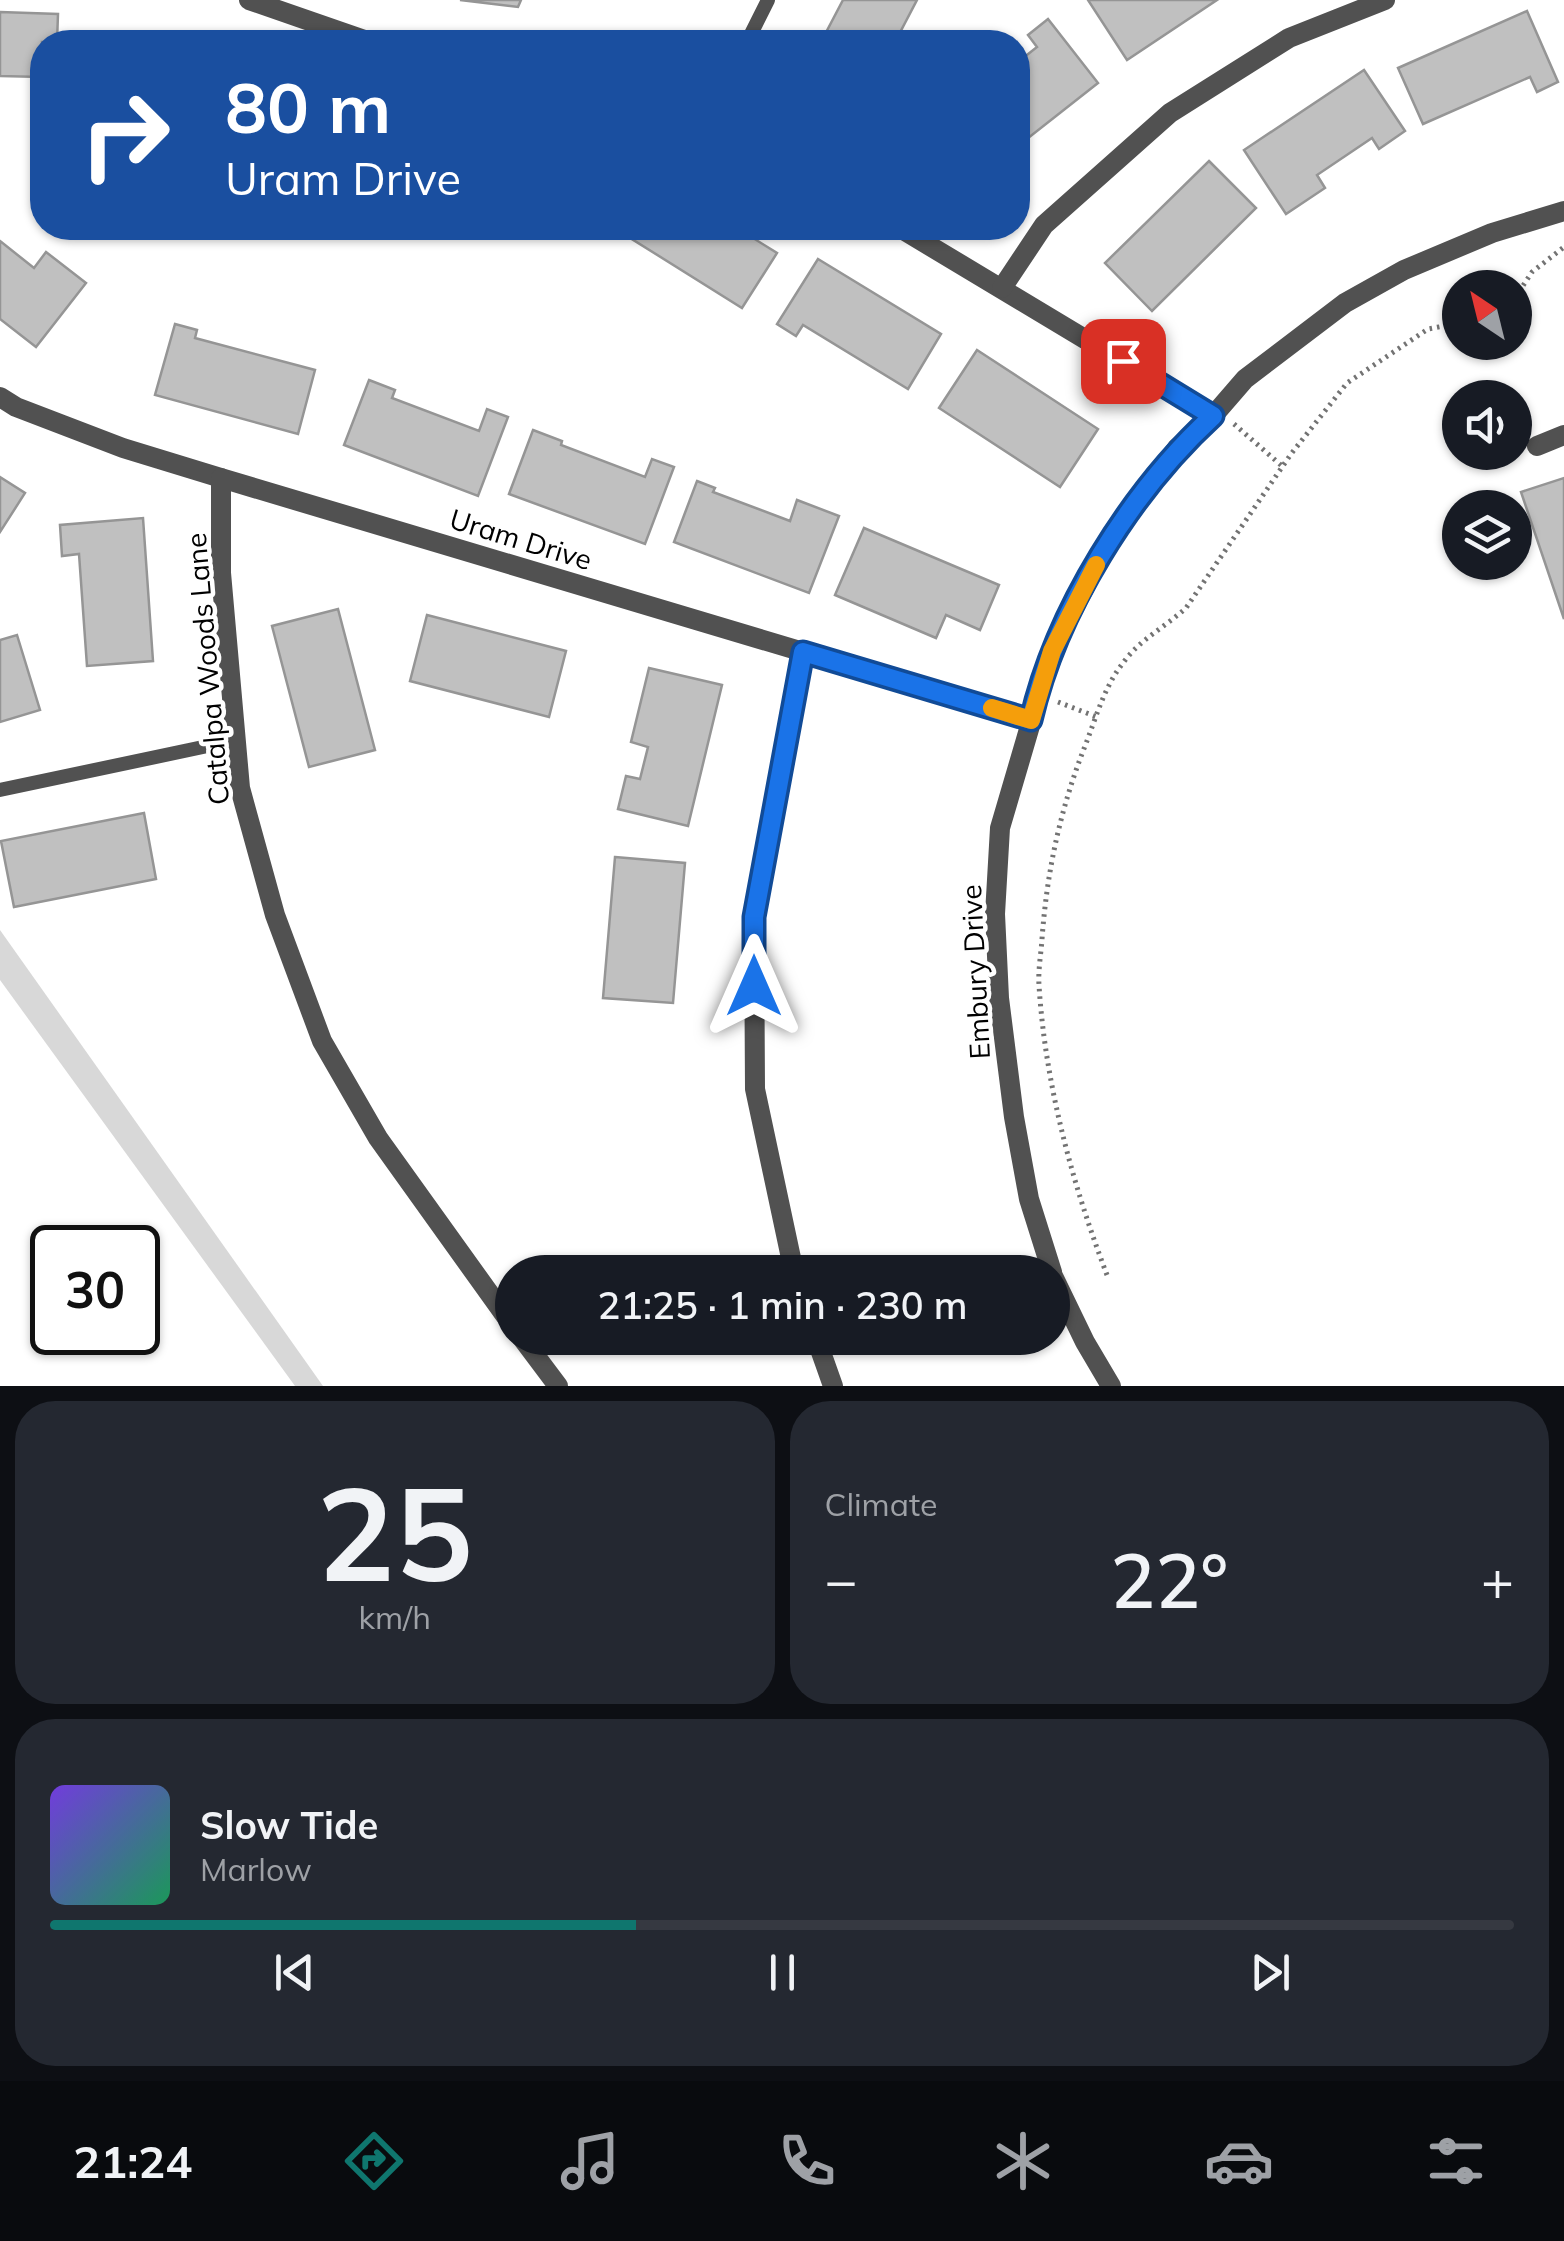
<!DOCTYPE html>
<meta charset="utf-8">
<style>
:root{--surface:#171b24;--page:#242831;--text:#f1f3f6;--muted:#9ea1a6;--line:#363941;--accent:#0f766e}
body{margin:0;font-family:Mulish,sans-serif;background:var(--page);color:var(--text);height:100vh;display:flex;flex-direction:column;font-size:38px;white-space:nowrap}
*{box-sizing:border-box;margin:0}
p{font-size:32px;color:var(--muted)}
.icon{flex:none;width:55px;height:55px;fill:none;stroke:currentColor;stroke-width:2;stroke-linecap:round;stroke-linejoin:round}
.map{position:relative;height:1386px;overflow:hidden}
.details{display:flex;flex-direction:column;gap:15px;padding:15px;background:#0d0f14;flex:1}
.details>*{flex:none}
.banner{position:absolute;left:30px;top:30px;width:1000px;height:210px;border-radius:40px;box-shadow:0 2px 8px #0004;background:#1a4fa0;color:#fff;overflow:hidden}
.needle{width:65px;rotate:325deg}
.controls{position:absolute;left:1442px;top:270px;display:grid;gap:20px}
.controls a{display:grid;place-items:center;width:90px;height:90px;border-radius:50%;background:var(--surface);box-shadow:0 2px 8px #0004;font-size:50px}
.speed{position:absolute;left:30px;top:1225px;display:flex;gap:20px;font-size:50px;font-weight:700;text-align:center}
.speed>*{display:grid;place-content:center;width:130px;height:130px;border-radius:50%;background:var(--surface);box-shadow:0 2px 8px #0004;line-height:1}
.speed .limit{border:5px solid #111;border-radius:15px;background:#fff;color:#111}
.pin{position:absolute;display:grid;place-items:center;width:85px;height:85px;color:#fff;margin:-42px;border-radius:20px;box-shadow:0 5px 15px #0006}
.me{position:absolute;width:110px;margin:-55px;rotate:0deg;stroke-linejoin:round;filter:drop-shadow(0 0 8px #0008)}
.turn{display:flex;align-items:center;gap:35px;height:210px;padding:0 30px;font-size:45px}
.turn .icon{width:130px;height:130px;stroke-width:2.5}
.turn b{display:block;font-size:70px;line-height:85px}
.big{font-size:75px;font-weight:600;line-height:1.1}
.details .card{flex:1;display:flex;flex-direction:column;justify-content:center;gap:15px;min-width:0;padding:0 35px;border-radius:40px;background:var(--page)}
.details .dial{align-items:center;gap:0}
.dial b{font-size:130px;line-height:1}
.song{display:flex;align-items:center;gap:30px}
.cover{width:120px;height:120px;border-radius:15px;background:linear-gradient(135deg,hsl(260 70% 55%),hsl(150 70% 35%))}
.played{height:10px;border-radius:5px;background:linear-gradient(90deg,var(--accent) 40%,var(--line) 40%)}
.keys{display:flex;justify-content:space-around;direction:ltr}
.heat{display:flex;justify-content:space-between;align-items:center;font-size:55px;direction:ltr}
.details .tiles{flex:1;display:grid;gap:15px;grid-template-columns:1fr 1fr}
.card:last-child{grid-column:span 2}
.trip{position:absolute;left:495px;top:1255px;width:575px;height:100px;border-radius:50px;background:var(--surface);box-shadow:0 2px 8px #0004;font-weight:600;line-height:100px;text-align:center}
.tabs{display:flex;height:160px;justify-content:space-around;align-items:center;background:#090b0e;color:var(--muted)}
.tabs .icon{width:70px;height:70px}
.tabs .on{color:var(--accent)}
.tabs b{font-size:45px;color:var(--text)}
.map>svg:first-child{display:block}
</style>
<div class="map">
<svg width="1564" height="1386" viewBox="0 0 1564 1386">
<rect width="100%" height="100%" fill="#fff"/>
<path fill="#d8d8d8" d="M0,930L323,1386H295L0,980Z"/>
<g fill="#c0c0c0" stroke="#959595" stroke-width="2.5">
<path d="M460,0H521L518,7Z"/>
<path d="M843,0H917L895,42H821Z"/>
<path d="M1088,0H1217L1127,60Z"/>
<path d="M1527,11L1558,82L1537,92L1530,77L1423,124L1398,68Z"/>
<path d="M0,12L58,14L57,42H42V77L0,76Z"/>
<path d="M1048,19L1098,83L1018,146V62L1037,47L1028,35Z"/>
<path d="M104,35L124,42H101Z"/>
<path d="M1364,70L1405,131L1379,149L1372,138L1317,175L1325,188L1286,214L1244,150Z"/>
<path d="M1209,161L1256,208L1152,311L1105,263Z"/>
<path d="M548,228H581L579,234Z"/>
<path d="M621,228H737L777,253L742,308L619,231Z"/>
<path d="M0,241L34,268L46,252L86,283L36,347L0,319Z"/>
<path d="M818,259L941,334L908,389L803,325L796,336L777,324Z"/>
<path d="M175,324L197,330L195,338L315,370L298,434L155,395Z"/>
<path d="M977,350L1098,429L1060,487L939,408Z"/>
<path d="M369,380L395,390L392,398L479,431L487,409L508,417L478,496L344,445Z"/>
<path d="M533,430L562,441L561,445L645,477L652,459L674,467L645,544L509,494Z"/>
<path d="M0,477L25,493L0,532Z"/>
<path d="M1564,478V619L1521,492Z"/>
<path d="M697,481L715,488L713,492L790,521L797,500L839,516L809,593L674,542Z"/>
<path d="M143,518L153,661L87,666L79,554L62,556L60,525Z"/>
<path d="M864,528L999,585L980,630L946,615L936,638L835,595Z"/>
<path d="M338,609L375,750L309,767L272,626Z"/>
<path d="M427,615L566,651L549,717L410,681Z"/>
<path d="M17,635L40,710L0,722V640Z"/>
<path d="M649,668L722,685L688,826L618,809L626,776L640,779L648,747L631,742Z"/>
<path d="M144,813L156,879L14,907L1,841Z"/>
<path d="M615,857L685,863L673,1003L603,998Z"/>
</g>
<g fill="none" stroke-linecap="round" stroke-linejoin="round">
<g stroke="#737373" stroke-width="5" stroke-dasharray="2.5 5" stroke-linecap="butt">
<path d="M1515,298L1532,272L1564,247"/>
<path d="M1234,424L1282,466"/>
<path d="M1058,702L1097,717"/>
<path d="M1107,1275C1072,1183 1045,1083 1039,985C1038,970 1041,954 1042,939C1047,871 1060,810 1085,746C1096,718 1104,687 1123,663C1139,640 1165,627 1186,608L1291,454L1347,383L1428,329L1460,323"/>
</g>
<g stroke="#515151" stroke-width="14">
<path d="M747,42L768,0"/>
<path d="M0,790L236,740"/>
</g>
<g stroke="#515151" stroke-width="20">
<path d="M249,0L370,42"/>
<path d="M900,228L1213,416"/>
<path d="M1002,288L1044,225L1170,113L1289,38L1385,0"/>
<path d="M0,397L16,407L123,448L221,478L1031,720"/>
<path d="M1537,446L1564,435"/>
<path d="M221,478V573L240,788L275,915L322,1041L378,1138L512,1325"/>
<path d="M794,1272L755,1089L754,917L803,651"/>
<path d="M1052,1272L1029,1199L1014,1117L999,998L995,914L1000,828L1052,651L1104,550L1177,448L1213,416L1245,379L1345,303L1404,270L1492,233L1564,211"/>
<path d="M1052,1274L1085,1342L1111,1386"/>
<path d="M522,1338L558,1386"/>
<path d="M816,1338L833,1386"/>
</g>
</g>
<g fill="none" stroke-linecap="round" stroke-linejoin="round">
<g stroke="#114b97" stroke-width="25">
<path id="route" d="M754,986V917L803,652L1031,720C1056,611 1131,491 1213,416L1123,361"/>
</g>
<use href="#route" stroke="#1a73e8" stroke-width="18"/>
<path stroke="#f59e0b" stroke-width="18" d="M992,708L1031,720L1052,651L1096,565"/>
</g>
<g text-anchor="middle" dominant-baseline="central" stroke-width="9" stroke-linejoin="round" paint-order="stroke">
<g font-size="28" fill="#000" stroke="#fff">
<text transform="translate(521 539) rotate(17)">Uram Drive</text>
<text transform="translate(207 669) rotate(-95)">Catalpa Woods Lane</text>
<text transform="translate(975 972) rotate(-93)">Embury Drive</text>
</g>
</g>
</svg>
<div class="controls">
<a><svg class="needle" viewBox="-14 -14 28 28"><path d="M0-13l5 13h-10z" fill="#e53935"/><path d="M0 13l5-13h-10z" fill="#9ea1a6"/></svg></a>
<a><svg class="icon" aria-label="sound" viewBox="0 0 24 24"><path d="M4 9h4l5-4v14l-5-4H4zM17 9q2 3 0 6"/></svg></a>
<a><svg class="icon" aria-label="layers" viewBox="0 0 24 24"><path d="M12 4l9 5-9 5-9-5zM3 14l9 5 9-5"/></svg></a>
</div>
<div class="speed"><div class="limit">30</div></div>
<div class="pin" style="left:1123px;top:361px;background:#d93025"><svg class="icon" aria-label="arrive" viewBox="0 0 24 24"><path d="M6 21V4h12l-3 4 3 4H6"/></svg></div>
<svg class="me" style="left:754px;top:986px" viewBox="-20 -20 40 40"><path d="M0-17L14 15 0 8-14 15z" fill="#1a73e8" stroke="#fff" stroke-width="4"/></svg>
<div class="trip">21:25 · 1 min · 230 m</div>
<div class="banner">
<div class="turn"><svg class="icon" aria-label="right" viewBox="0 0 24 24"><path d="M7 20v-9h11M14 6l5 5-5 5"/></svg><div><b>80 m</b>Uram Drive</div></div>
</div>
</div>
<section class="details">
<div class="tiles">
<div class="card dial"><b>25</b><p>km/h</p></div>
<div class="card"><p>Climate</p>
<div class="heat"><a>−</a><b class="big">22°</b><a>+</a></div>
</div>
<div class="card">
<div class="song"><i class="cover"></i><div><b>Slow Tide</b><p>Marlow</p></div></div>
<div class="played"></div>
<div class="keys"><svg class="icon" aria-label="previous" viewBox="0 0 24 24"><path d="M18 5L8 12l10 7zM5 5v14"/></svg><svg class="icon" aria-label="pause" viewBox="0 0 24 24"><path d="M8 5v14M16 5v14"/></svg><svg class="icon" aria-label="next" viewBox="0 0 24 24"><path d="M6 5l10 7-10 7zM19 5v14"/></svg></div>
</div>
</div>
</section>
<nav class="tabs">
<b>21:24</b>
<svg class="icon on" aria-label="directions" viewBox="0 0 24 24"><path d="M12 3l9 9-9 9-9-9zM9 14v-3h6M13 9l2 2-2 2"/></svg>
<svg class="icon" aria-label="music" viewBox="0 0 24 24"><path d="M9 18V5l10-2v13"/><circle cx="6" cy="18" r="3"/><circle cx="16" cy="16" r="3"/></svg>
<svg class="icon" aria-label="phone" viewBox="0 0 24 24"><path d="M5 4h4l2 5-3 2q2 4 5 5l2-3 5 2v4C11 20 4 13 5 4z"/></svg>
<svg class="icon" aria-label="climate" viewBox="0 0 24 24"><path d="M12 3v18M4 7l16 10M4 17L20 7"/></svg>
<svg class="icon" aria-label="car" viewBox="0 0 24 24"><path d="M5 17H2v-5l4-1 3-4h7l3 4 3 1v5h-3M9 17h6M6 11h13"/><circle cx="7" cy="17" r="2"/><circle cx="17" cy="17" r="2"/></svg>
<svg class="icon" aria-label="filters" viewBox="0 0 24 24"><path d="M4 7h16M4 17h16"/><circle cx="9" cy="7" r="2"/><circle cx="15" cy="17" r="2"/></svg>
</nav>
